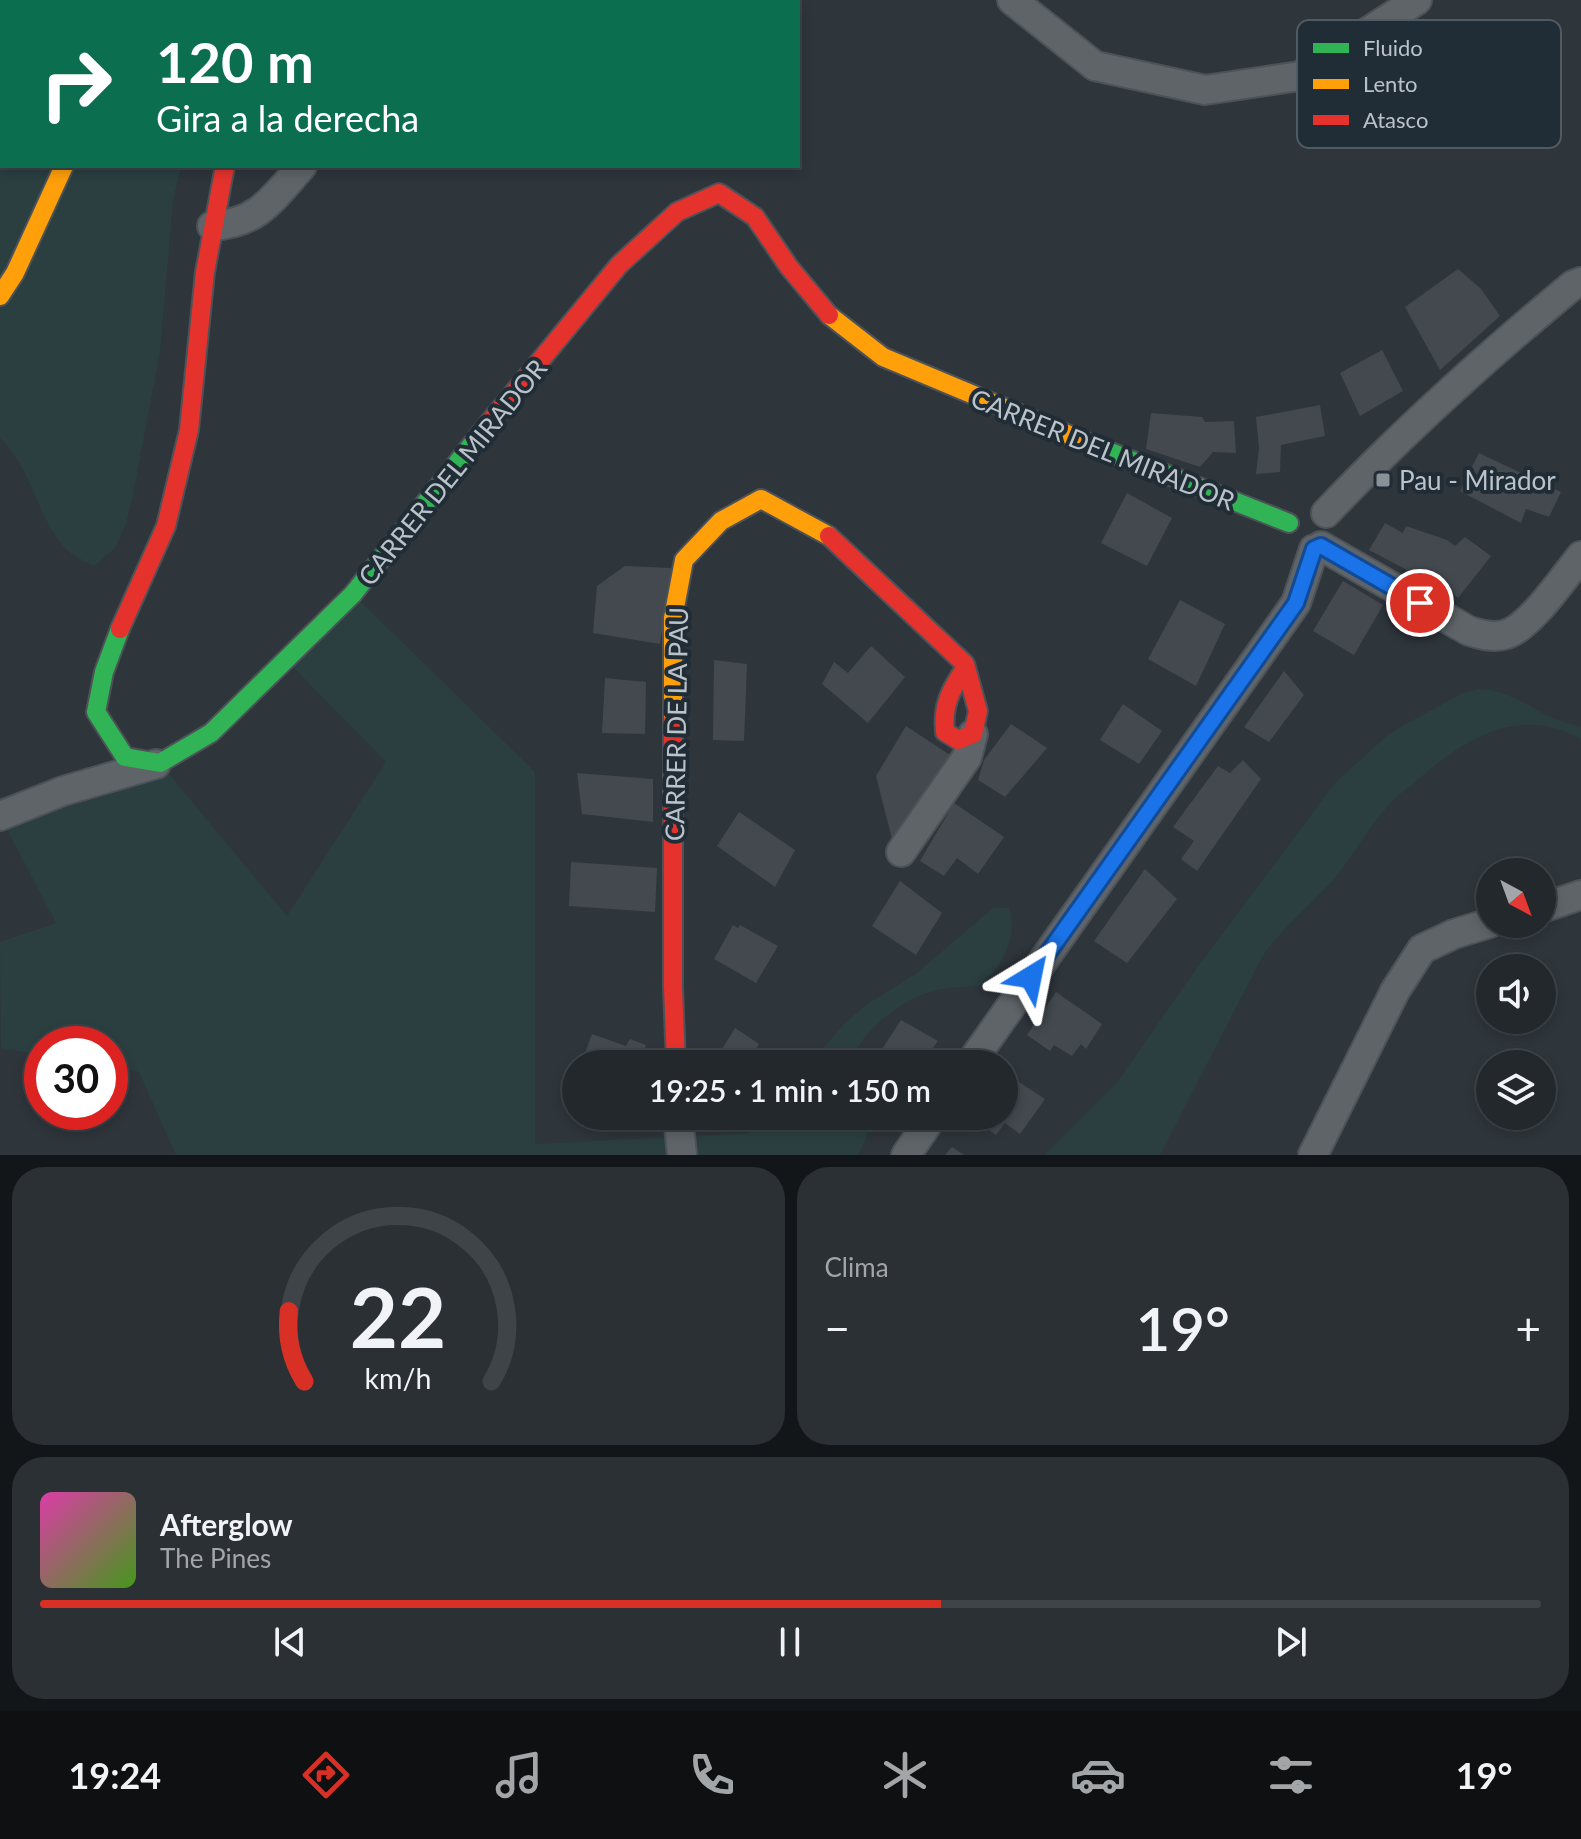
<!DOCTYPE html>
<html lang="es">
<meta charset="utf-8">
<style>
:root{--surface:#22282c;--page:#2a3034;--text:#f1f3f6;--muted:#a2a6a9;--line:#3f4448;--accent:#d93025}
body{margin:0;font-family:Lato,sans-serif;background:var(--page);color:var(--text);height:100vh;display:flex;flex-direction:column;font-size:30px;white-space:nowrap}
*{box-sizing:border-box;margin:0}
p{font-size:26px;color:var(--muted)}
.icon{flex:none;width:44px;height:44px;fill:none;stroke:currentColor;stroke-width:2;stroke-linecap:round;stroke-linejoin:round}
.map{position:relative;height:1155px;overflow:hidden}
.sheet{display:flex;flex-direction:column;gap:12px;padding:12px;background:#131618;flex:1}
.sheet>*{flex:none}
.guide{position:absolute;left:0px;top:0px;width:800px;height:168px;box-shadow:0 4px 12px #0003,0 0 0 2px var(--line);background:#0b6e4f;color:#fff;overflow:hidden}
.needle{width:52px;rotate:139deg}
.fabs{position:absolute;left:1476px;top:858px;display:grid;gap:16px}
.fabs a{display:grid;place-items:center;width:80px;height:80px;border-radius:50%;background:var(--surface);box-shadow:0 4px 12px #0003,0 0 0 2px var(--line);font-size:40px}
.speed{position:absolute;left:24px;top:1026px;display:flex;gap:16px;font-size:40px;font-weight:700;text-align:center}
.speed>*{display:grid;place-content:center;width:104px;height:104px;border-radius:50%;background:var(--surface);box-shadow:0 4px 12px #0003,0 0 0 2px var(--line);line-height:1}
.speed .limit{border:12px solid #d22;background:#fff;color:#111}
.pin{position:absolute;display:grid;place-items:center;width:68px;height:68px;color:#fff;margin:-34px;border:4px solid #fff;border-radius:50%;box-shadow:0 2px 8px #0007}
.me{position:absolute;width:88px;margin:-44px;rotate:35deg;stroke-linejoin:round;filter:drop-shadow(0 0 6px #0008)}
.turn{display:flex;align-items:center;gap:28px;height:168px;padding:0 24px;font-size:36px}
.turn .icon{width:104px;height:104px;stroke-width:2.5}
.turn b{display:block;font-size:56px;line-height:68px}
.big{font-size:60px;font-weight:600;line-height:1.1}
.sheet .tile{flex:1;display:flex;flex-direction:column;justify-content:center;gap:12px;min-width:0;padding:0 28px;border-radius:32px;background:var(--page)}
.sheet .dial{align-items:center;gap:0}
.dial svg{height:208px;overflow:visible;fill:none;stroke:var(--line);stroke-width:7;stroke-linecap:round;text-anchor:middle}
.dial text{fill:var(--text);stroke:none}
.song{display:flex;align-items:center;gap:24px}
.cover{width:96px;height:96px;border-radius:12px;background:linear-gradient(135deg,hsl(320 70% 55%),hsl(100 70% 35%))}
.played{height:8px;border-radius:4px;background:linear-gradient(90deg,var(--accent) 60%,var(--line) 60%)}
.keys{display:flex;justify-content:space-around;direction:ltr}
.heat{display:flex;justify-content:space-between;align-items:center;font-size:44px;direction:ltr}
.sheet .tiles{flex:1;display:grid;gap:12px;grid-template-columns:1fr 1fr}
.tile:last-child{grid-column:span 2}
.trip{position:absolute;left:562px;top:1050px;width:456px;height:80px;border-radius:40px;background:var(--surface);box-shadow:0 4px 12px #0003,0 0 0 2px var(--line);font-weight:600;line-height:80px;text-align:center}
.menu{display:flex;height:128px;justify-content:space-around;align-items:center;background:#0e1012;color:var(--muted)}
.menu .icon{width:56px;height:56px}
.menu .active{color:var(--accent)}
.menu b{font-size:36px;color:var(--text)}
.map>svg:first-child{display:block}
</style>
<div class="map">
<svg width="1581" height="1155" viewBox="0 0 1581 1155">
<rect width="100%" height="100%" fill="#2e353b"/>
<g fill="#2b3f40">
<path d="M0,0H230L2,2V166H181L173,201L160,351L133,495L126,524L115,548L94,566C85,561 74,557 67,550C36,518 33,469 0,438Z"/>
<path d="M353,594L535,772V1144L749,1133L764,1116H866C871,1130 865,1142 858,1155H176L139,1072L110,1067V1044H42V1055L1,1048L0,942L56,923L0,816L160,763L287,916L386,762L291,665Z"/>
<path d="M1480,689C1518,690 1543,722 1581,726V739C1521,705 1467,737 1420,778C1410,787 1397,795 1388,806C1367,829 1353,857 1333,880C1310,906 1282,928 1262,957L1160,1155H1045L1116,1084L1194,972L1335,783L1388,735L1402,726L1463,693Z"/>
<path d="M993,908H1009C1018,938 1003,963 982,985C966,987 949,987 933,991C904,999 855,1033 853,1064H810L844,1024L866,1005L917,973Z"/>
</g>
<g fill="#43494f">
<path d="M1458,269L1481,289L1500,316L1440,370L1405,307Z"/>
<path d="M1382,350L1403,391L1360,416L1340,373Z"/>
<path d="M1320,405L1325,436L1281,445L1280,472L1256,474L1259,448L1256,417Z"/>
<path d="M1151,413L1202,417L1205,422L1234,421L1236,453L1213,452L1200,467L1146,449Z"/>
<path d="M1479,453L1561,492L1549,517L1526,509L1521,523L1460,491Z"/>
<path d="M1127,493L1172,518L1147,566L1101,543Z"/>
<path d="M1385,523L1403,533L1406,526L1447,540L1455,546L1465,537L1491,556L1458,598L1428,572L1424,579L1369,550Z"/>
<path d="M625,566L672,568L660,644L593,633L597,586Z"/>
<path d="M1343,581L1383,605L1354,655L1313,631Z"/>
<path d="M1180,600L1225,624L1196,686L1148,659Z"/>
<path d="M871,646L905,677L868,723L822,684L834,662L848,673Z"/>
<path d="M714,660L747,664L744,741L713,740Z"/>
<path d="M1284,671L1304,695L1269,742L1244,727Z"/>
<path d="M605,678L646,682L645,734L602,733Z"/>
<path d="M1123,704L1162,731L1139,764L1100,740Z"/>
<path d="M1011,724L1047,748L1005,797L978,780L984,760Z"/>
<path d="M906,726L950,755L892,839L876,776Z"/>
<path d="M1243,760L1261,779L1197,871L1181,859L1194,841L1173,827L1218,766L1230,773Z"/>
<path d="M577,773L653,779V822L582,814Z"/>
<path d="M954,803L1004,837L978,874L957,858L944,876L920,861Z"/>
<path d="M739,812L795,850L775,887L717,846Z"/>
<path d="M571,862L657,868L655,912L569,906Z"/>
<path d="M1145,869L1177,899L1127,963L1094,941Z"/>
<path d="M900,881L942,913L916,955L872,926Z"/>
<path d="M733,925L738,928L740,925L778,946L756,983L714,959Z"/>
<path d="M1056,992L1102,1024L1086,1049L1081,1044L1072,1056L1054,1045L1050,1051L1027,1035Z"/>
<path d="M901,1020L938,1041L921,1064H880L875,1060Z"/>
<path d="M735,1028L759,1044L750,1058L758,1064H713Z"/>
<path d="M592,1034L626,1046L630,1039L646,1045L640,1064H581Z"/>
<path d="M1004,1072L1045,1099L1020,1134L1005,1123L996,1135L971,1118L1004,1116Z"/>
<path d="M952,1147L964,1155H945Z"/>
</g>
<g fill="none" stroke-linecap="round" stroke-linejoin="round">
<g stroke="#4c5257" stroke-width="32">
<g id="street">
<path d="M102,0L103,2"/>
<path d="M1012,0L1095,66L1205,90L1300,76L1417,0"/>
<path d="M274,2V0"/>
<path d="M421,2L422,0"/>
<path d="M212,226C259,223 272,199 302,166"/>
<path d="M1326,513C1403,432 1487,356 1573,285L1581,282"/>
<path d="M1321,546L1469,631C1482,635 1494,638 1507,634C1531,626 1564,577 1581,556"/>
<path d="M0,816L63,791L156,764"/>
<path d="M901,852L967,757L973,734"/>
<path d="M1542,908L1581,895"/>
<path d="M970,1064L1296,603L1314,549"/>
<path d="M678,1116L682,1155"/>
<path d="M906,1155L933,1116"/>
<path d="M1313,1155L1395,991L1422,949L1454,934L1490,923"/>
</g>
</g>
<g stroke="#4c5257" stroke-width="22">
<g id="fast">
<path d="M151,2L152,0"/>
<path d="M1098,447L1289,523"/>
<path d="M120,629L104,672L96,712L125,757L160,763L211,733L353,594L488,424"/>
</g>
</g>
<g stroke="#4c5257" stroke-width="22">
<g id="slow">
<path d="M0,296L15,273L64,166"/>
<path d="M829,315L883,357L1098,447"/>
<path d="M673,720V618L684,560L721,521L761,499L829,536"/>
</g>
</g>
<g stroke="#4c5257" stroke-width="22">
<g id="jam">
<path d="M488,424L619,265L677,212L719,193L755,217L789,267L829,315"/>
<path d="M829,536L965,664L978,711L973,734L958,740L945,732C942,705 951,689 966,667"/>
<path d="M120,629L166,526L189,430L205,272L225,166"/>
<path d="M673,720V987L676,1064"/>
</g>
</g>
<use href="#street" stroke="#5e6468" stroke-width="28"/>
<use href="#fast" stroke="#30b455" stroke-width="18"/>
<use href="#slow" stroke="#ff9f0a" stroke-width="18"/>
<use href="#jam" stroke="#e5322d" stroke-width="18"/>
</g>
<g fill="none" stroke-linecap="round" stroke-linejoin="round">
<g stroke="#114b97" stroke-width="20">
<path id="route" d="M1031,977L1296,603L1314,549L1321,546L1420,603"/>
</g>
<use href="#route" stroke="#1a73e8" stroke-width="14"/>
</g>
<rect fill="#899198" stroke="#212d36" stroke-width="3" x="1375" y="472" width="16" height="16" rx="4"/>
<g text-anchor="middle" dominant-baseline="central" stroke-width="8" stroke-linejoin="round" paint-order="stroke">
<g font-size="26" fill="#bac2ca" stroke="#212d36">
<text transform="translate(1103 449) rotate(22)">CARRER DEL MIRADOR</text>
<text transform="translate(452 472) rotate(-51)">CARRER DEL MIRADOR</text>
<text transform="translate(676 724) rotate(-89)">CARRER DE LA PAU</text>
</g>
<g font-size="26" fill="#bac2ca" stroke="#212d36" text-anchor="start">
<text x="1399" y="480">Pau - Mirador</text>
</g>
</g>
<rect x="1297" y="20" width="264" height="128" rx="12" fill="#212d36" stroke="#4f5a62" stroke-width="2"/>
<rect x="1313" y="43" width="36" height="10" fill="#30b455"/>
<rect x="1313" y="79" width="36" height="10" fill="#ff9f0a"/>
<rect x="1313" y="115" width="36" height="10" fill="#e5322d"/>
<g font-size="22" fill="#bac2ca">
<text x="1363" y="56">Fluido</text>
<text x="1363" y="92">Lento</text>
<text x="1363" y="128">Atasco</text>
</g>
</svg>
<div class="fabs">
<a><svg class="needle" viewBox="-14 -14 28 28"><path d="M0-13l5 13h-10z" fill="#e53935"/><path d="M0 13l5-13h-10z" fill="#a2a6a9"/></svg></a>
<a><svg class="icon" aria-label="sound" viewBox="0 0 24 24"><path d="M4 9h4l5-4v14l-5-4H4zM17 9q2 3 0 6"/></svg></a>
<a><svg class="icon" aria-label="layers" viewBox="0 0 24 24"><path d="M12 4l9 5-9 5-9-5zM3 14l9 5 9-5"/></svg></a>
</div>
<div class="speed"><div class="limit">30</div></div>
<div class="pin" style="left:1420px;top:603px;background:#d93025"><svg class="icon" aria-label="arrive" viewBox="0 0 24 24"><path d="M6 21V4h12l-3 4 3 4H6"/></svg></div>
<svg class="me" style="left:1031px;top:977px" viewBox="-20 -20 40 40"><path d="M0-17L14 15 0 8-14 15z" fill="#1a73e8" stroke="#fff" stroke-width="4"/></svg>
<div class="trip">19:25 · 1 min · 150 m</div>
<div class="guide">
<div class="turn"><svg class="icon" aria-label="right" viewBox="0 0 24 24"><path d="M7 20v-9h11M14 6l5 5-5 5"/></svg><div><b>120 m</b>Gira a la derecha</div></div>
</div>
</div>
<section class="sheet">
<div class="tiles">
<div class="tile dial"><svg viewBox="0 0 100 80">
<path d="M14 69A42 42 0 1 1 86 69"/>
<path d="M14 69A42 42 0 0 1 8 42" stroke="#d93025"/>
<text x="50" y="56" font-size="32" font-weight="700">22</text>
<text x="50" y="72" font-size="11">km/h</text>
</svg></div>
<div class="tile"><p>Clima</p>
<div class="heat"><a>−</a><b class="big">19°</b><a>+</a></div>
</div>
<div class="tile">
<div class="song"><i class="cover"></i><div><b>Afterglow</b><p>The Pines</p></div></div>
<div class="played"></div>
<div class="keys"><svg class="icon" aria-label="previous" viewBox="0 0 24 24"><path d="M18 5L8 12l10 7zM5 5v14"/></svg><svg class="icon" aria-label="pause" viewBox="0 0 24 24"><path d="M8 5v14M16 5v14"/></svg><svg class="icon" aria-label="next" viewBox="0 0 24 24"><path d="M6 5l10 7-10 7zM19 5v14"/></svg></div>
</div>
</div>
</section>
<nav class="menu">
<b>19:24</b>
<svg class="icon active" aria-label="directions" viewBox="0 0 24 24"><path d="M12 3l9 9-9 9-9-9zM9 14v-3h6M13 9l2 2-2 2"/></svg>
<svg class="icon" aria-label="music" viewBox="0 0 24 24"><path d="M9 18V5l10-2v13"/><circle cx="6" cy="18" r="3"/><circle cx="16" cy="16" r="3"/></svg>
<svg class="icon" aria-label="phone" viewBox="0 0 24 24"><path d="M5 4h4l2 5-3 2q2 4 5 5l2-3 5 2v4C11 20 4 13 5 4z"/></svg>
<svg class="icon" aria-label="climate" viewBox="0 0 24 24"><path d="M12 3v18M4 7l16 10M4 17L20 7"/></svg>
<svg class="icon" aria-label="car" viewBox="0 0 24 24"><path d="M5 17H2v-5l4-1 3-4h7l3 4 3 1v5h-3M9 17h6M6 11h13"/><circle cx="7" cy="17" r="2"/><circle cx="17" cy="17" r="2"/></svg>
<svg class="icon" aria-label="filters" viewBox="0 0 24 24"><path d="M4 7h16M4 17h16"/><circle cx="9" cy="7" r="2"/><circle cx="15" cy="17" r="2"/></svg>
<b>19°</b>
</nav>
